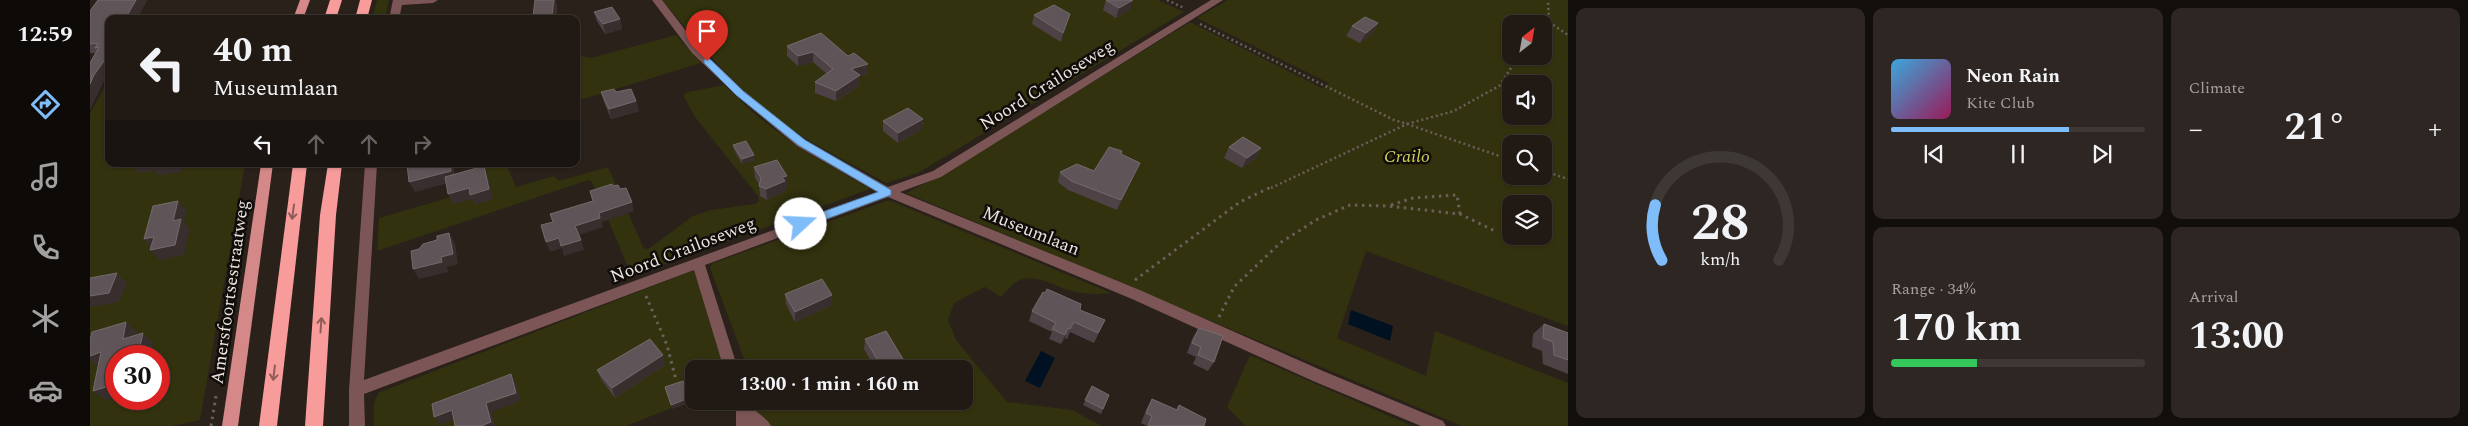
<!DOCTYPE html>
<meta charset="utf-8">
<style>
:root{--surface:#201914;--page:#2d2622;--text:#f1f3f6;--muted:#a2a0a0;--line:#3d3834;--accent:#7fbdfa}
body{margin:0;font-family:Spectral,serif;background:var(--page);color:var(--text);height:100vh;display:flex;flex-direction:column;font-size:19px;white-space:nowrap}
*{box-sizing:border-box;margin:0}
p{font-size:16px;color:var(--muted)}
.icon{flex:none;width:28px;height:28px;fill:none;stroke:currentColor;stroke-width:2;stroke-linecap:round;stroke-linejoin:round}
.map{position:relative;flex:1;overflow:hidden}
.side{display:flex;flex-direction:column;gap:8px;padding:8px;background:#120e0b;width:900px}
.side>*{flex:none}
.banner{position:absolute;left:15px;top:15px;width:475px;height:152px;border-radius:10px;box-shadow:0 1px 4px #0004,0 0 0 1px var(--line);background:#201914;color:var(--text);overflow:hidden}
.needle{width:32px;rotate:31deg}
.tools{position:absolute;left:1412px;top:15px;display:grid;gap:10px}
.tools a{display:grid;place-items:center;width:50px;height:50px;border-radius:10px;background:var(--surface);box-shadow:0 1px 4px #0004,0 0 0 1px var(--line);font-size:25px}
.speed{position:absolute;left:15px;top:345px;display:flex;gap:10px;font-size:25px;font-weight:700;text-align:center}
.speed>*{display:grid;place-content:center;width:65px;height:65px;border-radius:50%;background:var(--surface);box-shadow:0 1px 4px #0004,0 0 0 1px var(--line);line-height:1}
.speed .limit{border:8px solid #d22;background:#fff;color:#111}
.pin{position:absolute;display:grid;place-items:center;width:42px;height:42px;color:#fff;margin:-51px -21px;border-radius:50% 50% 50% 0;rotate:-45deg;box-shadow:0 0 5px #0007}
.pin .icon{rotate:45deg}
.me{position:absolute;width:55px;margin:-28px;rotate:70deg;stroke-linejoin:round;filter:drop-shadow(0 0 4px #0008)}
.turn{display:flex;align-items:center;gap:18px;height:105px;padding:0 25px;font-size:22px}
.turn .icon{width:65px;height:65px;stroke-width:2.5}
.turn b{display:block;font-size:35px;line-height:42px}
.lanes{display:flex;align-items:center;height:48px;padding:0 25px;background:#0003;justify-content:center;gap:25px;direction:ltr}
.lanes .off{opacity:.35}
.big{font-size:38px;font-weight:700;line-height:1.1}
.side .widget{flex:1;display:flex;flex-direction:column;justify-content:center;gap:8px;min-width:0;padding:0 18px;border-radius:10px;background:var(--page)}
.side .dial{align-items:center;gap:0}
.dial svg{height:130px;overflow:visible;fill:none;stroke:var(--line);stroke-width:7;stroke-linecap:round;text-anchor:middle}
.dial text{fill:var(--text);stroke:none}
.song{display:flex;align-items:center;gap:15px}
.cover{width:60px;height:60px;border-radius:8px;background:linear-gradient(135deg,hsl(200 70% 55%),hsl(330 70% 35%))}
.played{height:5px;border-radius:2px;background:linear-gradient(90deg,var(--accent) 70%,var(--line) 70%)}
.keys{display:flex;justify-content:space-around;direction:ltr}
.heat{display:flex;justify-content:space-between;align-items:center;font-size:28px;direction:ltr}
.charge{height:8px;border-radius:4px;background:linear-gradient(90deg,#34c759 34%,var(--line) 0)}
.side .tiles{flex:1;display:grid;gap:8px;grid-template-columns:repeat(3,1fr)}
.widget:first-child{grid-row:span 2}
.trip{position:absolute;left:595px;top:360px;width:288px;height:50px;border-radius:10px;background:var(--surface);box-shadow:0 1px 4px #0004,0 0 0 1px var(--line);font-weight:700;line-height:50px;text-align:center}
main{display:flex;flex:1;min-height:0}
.tab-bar{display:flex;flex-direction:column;width:90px;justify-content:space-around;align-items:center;background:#0d0a08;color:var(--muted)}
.tab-bar .icon{width:35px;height:35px}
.tab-bar .selected{color:var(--accent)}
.tab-bar b{font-size:22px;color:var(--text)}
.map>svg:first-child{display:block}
</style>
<main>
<nav class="tab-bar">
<b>12:59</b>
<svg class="icon selected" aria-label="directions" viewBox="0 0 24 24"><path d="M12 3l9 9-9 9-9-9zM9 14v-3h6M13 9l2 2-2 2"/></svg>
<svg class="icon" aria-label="music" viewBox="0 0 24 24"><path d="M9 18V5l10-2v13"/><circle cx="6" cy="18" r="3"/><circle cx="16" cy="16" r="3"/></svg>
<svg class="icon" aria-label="phone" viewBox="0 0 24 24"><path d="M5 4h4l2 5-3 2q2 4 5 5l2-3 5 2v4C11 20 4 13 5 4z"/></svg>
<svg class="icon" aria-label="climate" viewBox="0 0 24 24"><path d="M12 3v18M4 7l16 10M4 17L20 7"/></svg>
<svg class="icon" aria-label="car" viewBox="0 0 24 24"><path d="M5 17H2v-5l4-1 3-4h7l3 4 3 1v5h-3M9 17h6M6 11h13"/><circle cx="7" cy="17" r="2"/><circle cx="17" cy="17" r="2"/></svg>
</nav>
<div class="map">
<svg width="1478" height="426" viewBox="0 0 1478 426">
<rect width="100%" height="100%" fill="#2a211a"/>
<g fill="#32320f" fill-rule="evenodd">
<path d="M287,0H299L295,19H282Z"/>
<path d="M572,0H1068L1094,12L828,173L796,183C757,161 714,141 679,113C639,80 605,39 572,0Z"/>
<path d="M1138,0H1478V326L1276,251L1247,338L1336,376L1345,331L1478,383V426H1372L816,193L856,173L1100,22L1232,88L1239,83L1107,18ZM1421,24H1454V56H1421ZM1421,84H1454V116H1421ZM1421,144H1454V176H1421ZM1421,204H1454V236H1421Z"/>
<path d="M586,35L611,63L486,101V55L501,58Z"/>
<path d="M19,80V164H155L110,420L82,426H0V113ZM26,356H69V399H26Z"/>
<path d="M634,85L667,116L709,148L780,189L542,276L502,182L498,180L287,251L289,218L392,188L396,185L389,164H416L426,187L464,176L469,181L518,167L554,249L560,248L603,216L621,210L665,204L669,201L668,196L605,117L594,97V94L598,92Z"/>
<path d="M799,200L1021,293C1007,295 995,294 982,291C966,287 945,272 928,281C922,284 916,292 911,297L895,287L864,303L858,320L866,340L917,402L982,410L1012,426H661L655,410L671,404L670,401H874V369H658L620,268L623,263Z"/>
<path d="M604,270L640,369H604V399L536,426H284V404L288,393Z"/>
<path d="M1160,355L1322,426H1156L1137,407Z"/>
</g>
<g fill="#012">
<path d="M1261,310L1303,326L1300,341L1258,324Z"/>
<path d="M951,351L965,358L950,388L935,381Z"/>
</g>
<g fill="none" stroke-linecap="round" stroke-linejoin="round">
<g stroke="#68605a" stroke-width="2.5" stroke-dasharray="2 3" stroke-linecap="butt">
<path d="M1077,0L1094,8"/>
<path d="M1459,22L1478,35"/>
<path d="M1110,24L1304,120L1317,124L1364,111L1409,86L1429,56"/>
<path d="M1454,28L1459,22L1458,0"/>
<path d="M1454,171L1478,179"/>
<path d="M1181,188L1317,124L1421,160"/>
</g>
<g stroke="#68605a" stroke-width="3" stroke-dasharray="2.5 4.5" stroke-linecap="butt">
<path d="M1301,205L1323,198L1367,195L1370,214"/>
<path d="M1045,280L1150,202L1183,186"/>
<path d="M556,296L577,345L586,380"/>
<path d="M1129,317L1144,287L1190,243L1226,220L1260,205L1298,206L1370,214L1405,231"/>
<path d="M670,406L686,401"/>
<path d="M121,426L126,396"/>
</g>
<g fill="#7c5656" fill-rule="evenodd">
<path d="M303,0H348L343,3L312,5L309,19H299Z"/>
<path d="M562,0H572L610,49L654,91L715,140L798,187L843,171L1121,0H1133L851,177L810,192L1052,291L1233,371L1353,421L1356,426H1331L1223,381L1042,299L798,197L615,265L648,369H634L604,270L274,394L275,426H259V390L275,164H287L274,380L787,192L707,146L646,95L602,53Z"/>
<path d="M644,401H659C662,412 676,416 681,426H646V410Z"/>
</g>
<g fill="#d48887" fill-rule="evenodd">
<path d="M210,0H220L213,19H203Z"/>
<path d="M171,164H183L148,426H132Z"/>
</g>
<g fill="#f79b9b" fill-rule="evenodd">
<path d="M240,0H252L246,19H234Z"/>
<path d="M270,0H282L277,19H265Z"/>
<path d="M203,164H217L187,426H169Z"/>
<path d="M238,164H252L246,215L233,426H215L230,215Z"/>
</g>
</g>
<g fill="#4e4246">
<path d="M8,0H57L47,19H19L12,84L0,109V63L6,53H0V11Z"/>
<path d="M445,0H465L467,5L466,19H443V17Z"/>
<path d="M1016,0L1040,10L1026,18L1013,10Z"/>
<path d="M504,12L530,19L532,29L515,34L507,21Z"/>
<path d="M944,15L977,23L971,42L942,24Z"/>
<path d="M1288,23L1283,33L1270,43L1256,36L1262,26Z"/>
<path d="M731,33L777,74L770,76V85L746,101L725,93V82L737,74L723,62L708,66L697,56V46Z"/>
<path d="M511,92H526L546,101L549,111L521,119L514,102Z"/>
<path d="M833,119L832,129L808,143L793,131V121Z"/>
<path d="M643,145L665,160L652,164L644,150Z"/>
<path d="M1139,147L1171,148L1166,158L1152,168L1134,158Z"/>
<path d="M1032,154L1050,163L1046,172L1027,210L978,190L968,182L970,172L1004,171Z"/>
<path d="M664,167L697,186L695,187V191L677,200L670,196L669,184L665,178Z"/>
<path d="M695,294L742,295V305L705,322L696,304Z"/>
<path d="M990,310L1015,320L1004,343L980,332L977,339L975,338L971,344L959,339L962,332L939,321L942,311Z"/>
<path d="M1454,324L1478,333V374L1453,364L1452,351L1442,347L1443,334Z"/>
<path d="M1109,328L1124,362L1118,371L1103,364L1106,357L1097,353L1103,337Z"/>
<path d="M775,339L819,369H768V367L781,361L774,349Z"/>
<path d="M575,365L525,398L511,379L507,370Z"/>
<path d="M1002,386L1019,395L1011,414L993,405Z"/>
<path d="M1062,399L1086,410L1089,405L1114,426H1057L1051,423L1057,408Z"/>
</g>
<g fill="#382e2e">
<path d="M46,0H57L47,19H35Z"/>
<path d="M464,0H465L467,5L466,19H464L462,15Z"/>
<path d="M1043,0L1040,10L1026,18L1029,8Z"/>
<path d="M980,14L977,23L971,42L973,33Z"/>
<path d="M530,19L532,29L515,34L513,24Z"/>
<path d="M1288,23L1283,33L1270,43L1276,33Z"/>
<path d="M723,52V62L708,66V56Z"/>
<path d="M19,54V74L12,84L0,109V84L4,75Z"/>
<path d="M778,64L777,74L770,76V85L746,101V91L761,69Z"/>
<path d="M546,101L549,111L521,119L519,109Z"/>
<path d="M833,119L832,129L808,143V133Z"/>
<path d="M1171,148L1166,158L1152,168L1157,158Z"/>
<path d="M664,155L665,160L652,164V159Z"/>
<path d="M1050,163L1046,172L1027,210L1031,200Z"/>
<path d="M41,164H94L91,172L68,175L65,171L49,173Z"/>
<path d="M360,164H363L366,181L325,192L319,182Z"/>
<path d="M394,166L398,177L403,199L385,205L382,199L363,204L358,194Z"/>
<path d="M697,176V186L695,187V191L677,200L676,189L692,177Z"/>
<path d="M88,201L97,211L94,222L100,229L94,255L70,260L60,250L83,221Z"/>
<path d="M542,202L544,211L512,222L513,227L489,235L485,226L509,213Z"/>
<path d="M359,233L365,243L368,264L357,267L358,272L329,279L323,269L351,257Z"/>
<path d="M64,237L63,250L54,239Z"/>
<path d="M469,238L491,240L494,250L474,256L472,248L460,252L456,242Z"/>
<path d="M27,273L37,283L29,302L0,307V296Z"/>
<path d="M742,295V305L705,322V312Z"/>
<path d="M36,322L47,332L44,348L33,339Z"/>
<path d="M978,328L975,338L971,344L975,335Z"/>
<path d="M53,333L63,343L60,356H48Z"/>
<path d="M11,352L23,362L8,366L0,360V356Z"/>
<path d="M573,355L575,365L525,398L522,388Z"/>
<path d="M421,374L426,383L430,401L402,412L405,426H391L396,403Z"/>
<path d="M26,384V397L15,400L3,391Z"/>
<path d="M599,398L600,403L582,409L581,405Z"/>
<path d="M362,410L368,418L350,425L344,417Z"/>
</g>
<g fill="#5f5457" stroke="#746a6c">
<path d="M8,0H46L35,19H19V54L4,75L0,84V76H2L0,74V63L9,47L5,48L8,43L0,44V11Z"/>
<path d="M445,0H464L462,15L443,17Z"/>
<path d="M1016,0H1043L1029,8Z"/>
<path d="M964,5L980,14L973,33L944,15Z"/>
<path d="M522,7L530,19L513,24L504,12Z"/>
<path d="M1275,17L1288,23L1276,33L1262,26Z"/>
<path d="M731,33L758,56L764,53L778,64L761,69L770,75L746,91L725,82L743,69L723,52L708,56L697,46Z"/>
<path d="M524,89L526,92L541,89L546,101L519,109L511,92Z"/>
<path d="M818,108L833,119L808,133L793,121Z"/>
<path d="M1153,137L1171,148L1157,158L1139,147Z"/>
<path d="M656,141L664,155L652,159L643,145Z"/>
<path d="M1019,147L1032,151L1031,154L1050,163L1031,200L981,181L970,172L987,164L1004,171Z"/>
<path d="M687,160L697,176L692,177L695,181L676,189L669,186L671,178L664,167Z"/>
<path d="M317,164H360L361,171L319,182Z"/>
<path d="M394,166L399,189L380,195L379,188L358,194L355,177Z"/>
<path d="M522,184L523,186L528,185L530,189L536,188L542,202L509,213L510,218L485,226L491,240L471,246L469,238L456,242L451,225L463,222L460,214L503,201L500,191Z"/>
<path d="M88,201L83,221L91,219L85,245L60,250L64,237L54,239L63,206Z"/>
<path d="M359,233L363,254L351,257L352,262L323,269L321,251L329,249L333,244L347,240V236Z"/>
<path d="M27,273L19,293L0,296V278Z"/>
<path d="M732,279L742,295L705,312L695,294Z"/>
<path d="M957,289L991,304L990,310L1015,320L1008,333L984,322L980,329L978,328L975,335L962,329L966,323L942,311L953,292L955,293Z"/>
<path d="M36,322L33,339L53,333L48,356H26V384L3,391L11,352L0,356V340L2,332Z"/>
<path d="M1454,324L1478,333V360L1464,355L1463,342L1453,338Z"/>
<path d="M1109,328L1133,336L1124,362L1108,355L1111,347L1102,343Z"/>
<path d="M796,331L819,369H769L768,367L787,359L775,339Z"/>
<path d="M560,339L573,355L522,388L507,370Z"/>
<path d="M421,374L426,393L396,403L401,422L391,426H365L362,410L344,417L342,404Z"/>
<path d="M593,381L599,398L581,405L575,387Z"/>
<path d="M1002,386L1019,395L1013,409L995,400Z"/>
<path d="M1062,399L1087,410L1089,405L1116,419L1114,426H1058L1062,416L1056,413Z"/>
</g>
<defs><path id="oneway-shaft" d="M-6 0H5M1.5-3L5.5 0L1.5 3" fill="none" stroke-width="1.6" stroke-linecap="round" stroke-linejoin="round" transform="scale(1.25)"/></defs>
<g stroke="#8f5b59">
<use href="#oneway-shaft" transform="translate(203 212) rotate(98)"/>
<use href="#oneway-shaft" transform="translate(231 325) rotate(-86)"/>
<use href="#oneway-shaft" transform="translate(184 373) rotate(97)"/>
</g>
<path fill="#7fbdfa" stroke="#537ba2" d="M614,59H620L653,91L715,140L801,190V195L715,227H707V221L788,192L708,145L646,95L614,63Z"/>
<g text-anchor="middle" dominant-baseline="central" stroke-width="5" stroke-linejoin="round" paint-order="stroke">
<g font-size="18" fill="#eae4df" stroke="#100c09">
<text transform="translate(957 85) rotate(-32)">Noord Crailoseweg</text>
<text transform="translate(941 231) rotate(22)">Museumlaan</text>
<text transform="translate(593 250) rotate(-21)">Noord Crailoseweg</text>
<text transform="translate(140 292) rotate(-82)">Amersfoortsestraatweg</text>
</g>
<g font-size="18" font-style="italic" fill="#ced05a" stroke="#100c09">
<text x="1317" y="156">Crailo</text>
</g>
</g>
</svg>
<div class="tools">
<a><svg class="needle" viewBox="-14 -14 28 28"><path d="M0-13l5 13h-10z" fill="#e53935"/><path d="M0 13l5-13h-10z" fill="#a2a0a0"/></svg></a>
<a><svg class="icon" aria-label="sound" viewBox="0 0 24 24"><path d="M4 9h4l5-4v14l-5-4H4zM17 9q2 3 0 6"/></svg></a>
<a><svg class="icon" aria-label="search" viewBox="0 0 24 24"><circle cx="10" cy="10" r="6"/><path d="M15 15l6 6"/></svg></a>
<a><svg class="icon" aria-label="layers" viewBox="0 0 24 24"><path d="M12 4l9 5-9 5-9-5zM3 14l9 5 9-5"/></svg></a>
</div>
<div class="speed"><div class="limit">30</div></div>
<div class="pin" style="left:617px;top:61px;background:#d93025"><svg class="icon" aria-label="arrive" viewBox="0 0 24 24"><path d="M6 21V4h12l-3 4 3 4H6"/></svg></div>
<svg class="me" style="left:711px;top:224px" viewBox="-20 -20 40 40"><circle r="19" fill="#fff"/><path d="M0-13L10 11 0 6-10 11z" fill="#7fbdfa"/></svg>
<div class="trip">13:00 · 1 min · 160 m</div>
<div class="banner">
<div class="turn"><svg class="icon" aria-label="left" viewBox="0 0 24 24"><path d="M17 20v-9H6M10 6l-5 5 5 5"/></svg><div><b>40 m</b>Museumlaan</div></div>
<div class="lanes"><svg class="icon" aria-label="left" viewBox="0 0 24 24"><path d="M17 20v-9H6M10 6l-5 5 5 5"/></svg><svg class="icon off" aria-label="ahead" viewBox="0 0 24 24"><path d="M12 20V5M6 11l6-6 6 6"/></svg><svg class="icon off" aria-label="ahead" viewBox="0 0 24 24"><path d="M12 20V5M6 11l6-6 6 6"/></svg><svg class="icon off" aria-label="right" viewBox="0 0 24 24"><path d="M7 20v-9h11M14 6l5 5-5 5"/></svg></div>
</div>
</div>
<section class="side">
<div class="tiles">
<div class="widget dial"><svg viewBox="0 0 100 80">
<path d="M14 69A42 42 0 1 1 86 69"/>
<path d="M14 69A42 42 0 0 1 10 35" stroke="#7fbdfa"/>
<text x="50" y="56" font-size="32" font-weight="700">28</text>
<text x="50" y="72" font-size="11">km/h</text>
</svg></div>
<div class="widget">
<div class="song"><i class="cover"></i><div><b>Neon Rain</b><p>Kite Club</p></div></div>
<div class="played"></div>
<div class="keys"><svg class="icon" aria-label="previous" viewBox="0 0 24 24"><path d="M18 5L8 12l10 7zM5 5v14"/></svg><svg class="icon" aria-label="pause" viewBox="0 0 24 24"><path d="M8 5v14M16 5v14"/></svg><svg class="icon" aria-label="next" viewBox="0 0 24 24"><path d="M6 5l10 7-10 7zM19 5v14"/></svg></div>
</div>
<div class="widget"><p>Climate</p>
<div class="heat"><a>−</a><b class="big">21°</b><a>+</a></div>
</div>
<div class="widget"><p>Range · 34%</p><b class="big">170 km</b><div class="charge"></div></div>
<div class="widget"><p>Arrival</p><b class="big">13:00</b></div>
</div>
</section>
</main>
